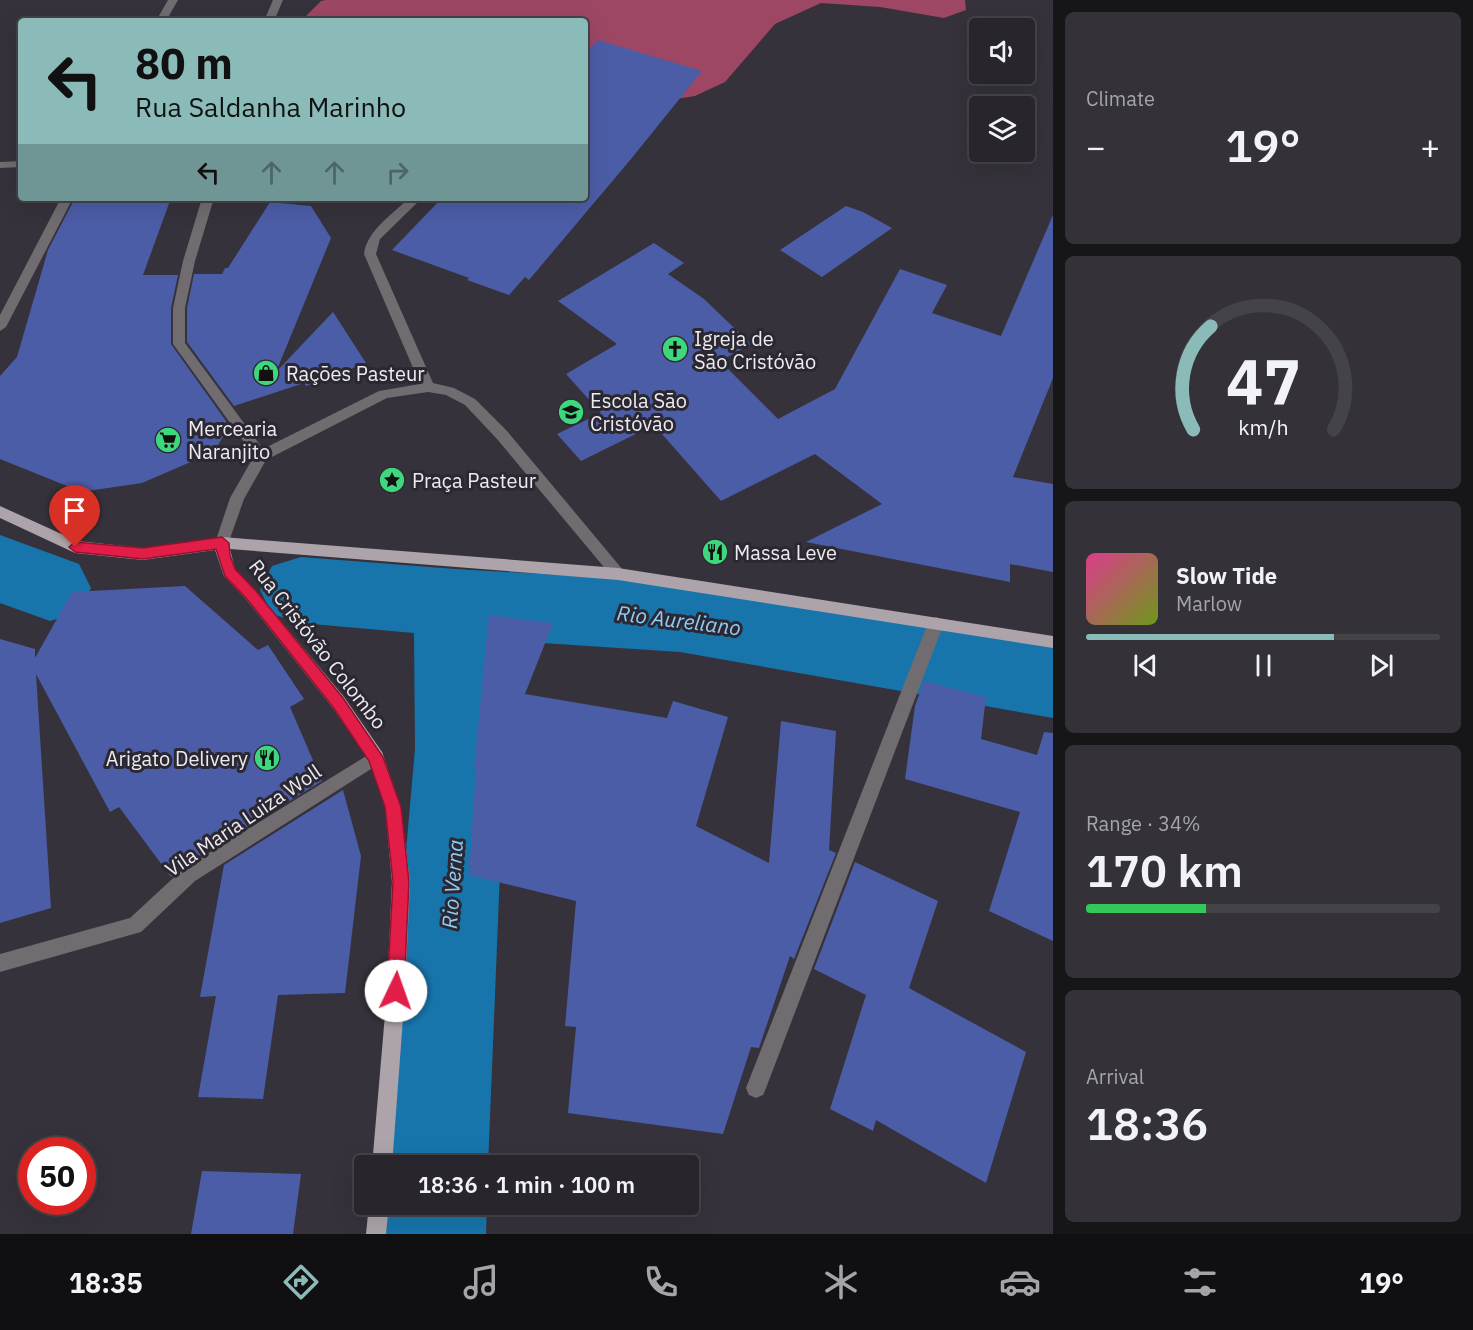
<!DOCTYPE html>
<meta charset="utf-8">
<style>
:root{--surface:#28262c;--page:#343238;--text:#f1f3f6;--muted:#a5a5a9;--line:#444348;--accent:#8bbbb9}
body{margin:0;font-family:"IBM Plex Sans",sans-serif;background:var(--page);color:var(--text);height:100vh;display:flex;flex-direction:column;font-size:22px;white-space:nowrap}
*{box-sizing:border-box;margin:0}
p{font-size:20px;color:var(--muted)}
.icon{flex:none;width:33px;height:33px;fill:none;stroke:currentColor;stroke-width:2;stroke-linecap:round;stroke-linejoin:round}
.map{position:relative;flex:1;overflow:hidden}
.sheet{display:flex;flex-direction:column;gap:12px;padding:12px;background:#161518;width:420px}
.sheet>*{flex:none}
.hud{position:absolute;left:18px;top:18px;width:570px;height:183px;border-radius:6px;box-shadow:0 6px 24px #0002,0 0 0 2px var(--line);background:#8bbbb9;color:#111;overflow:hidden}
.controls{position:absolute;left:969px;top:18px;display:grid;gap:12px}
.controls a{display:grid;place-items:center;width:66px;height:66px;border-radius:6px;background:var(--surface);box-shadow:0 6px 24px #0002,0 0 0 2px var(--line);font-size:30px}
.speed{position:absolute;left:18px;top:1137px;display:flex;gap:12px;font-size:30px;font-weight:700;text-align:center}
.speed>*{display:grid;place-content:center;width:78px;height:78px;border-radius:50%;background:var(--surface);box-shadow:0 6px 24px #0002,0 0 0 2px var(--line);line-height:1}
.speed .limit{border:9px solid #d22;background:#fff;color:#111}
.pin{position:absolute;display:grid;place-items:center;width:51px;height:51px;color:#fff;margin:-62px -26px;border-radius:50% 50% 50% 0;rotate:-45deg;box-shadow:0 0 6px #0007}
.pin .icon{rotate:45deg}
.me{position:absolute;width:66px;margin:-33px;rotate:3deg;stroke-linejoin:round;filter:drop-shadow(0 0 4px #0008)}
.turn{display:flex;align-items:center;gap:21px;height:126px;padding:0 18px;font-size:27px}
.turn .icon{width:78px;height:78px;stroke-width:2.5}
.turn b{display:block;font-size:42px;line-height:51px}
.lanes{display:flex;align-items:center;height:57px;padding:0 18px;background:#0003;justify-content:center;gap:30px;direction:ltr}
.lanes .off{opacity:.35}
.big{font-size:45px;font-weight:600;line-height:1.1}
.sheet .card{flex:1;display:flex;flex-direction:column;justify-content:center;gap:9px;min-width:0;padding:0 21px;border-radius:9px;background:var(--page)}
.sheet .dial{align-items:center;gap:0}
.dial svg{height:156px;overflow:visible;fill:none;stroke:var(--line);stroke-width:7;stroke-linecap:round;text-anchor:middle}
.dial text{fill:var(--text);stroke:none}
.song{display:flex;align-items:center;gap:18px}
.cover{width:72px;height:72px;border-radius:9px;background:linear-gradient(135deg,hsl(330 70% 55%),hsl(80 70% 35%))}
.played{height:6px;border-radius:3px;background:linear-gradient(90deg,var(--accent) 70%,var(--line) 70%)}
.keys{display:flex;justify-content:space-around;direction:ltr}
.heat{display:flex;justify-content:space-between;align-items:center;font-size:33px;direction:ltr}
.charge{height:9px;border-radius:4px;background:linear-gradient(90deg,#34c759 34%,var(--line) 0)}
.trip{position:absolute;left:354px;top:1155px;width:345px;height:60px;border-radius:6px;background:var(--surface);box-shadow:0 6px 24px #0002,0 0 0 2px var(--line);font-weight:600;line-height:60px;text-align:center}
.menu{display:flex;height:96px;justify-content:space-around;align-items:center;background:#100f12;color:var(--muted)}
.menu .icon{width:42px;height:42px}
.menu .active{color:var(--accent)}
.menu b{font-size:27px;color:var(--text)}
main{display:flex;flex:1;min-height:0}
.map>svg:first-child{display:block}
</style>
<main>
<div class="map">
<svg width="1053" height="1234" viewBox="0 0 1053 1234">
<rect width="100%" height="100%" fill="#35323b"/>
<path fill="#9d4764" d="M326,0H965L966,10L944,18L880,7L821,3L775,24L725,82L695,96L656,102L585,81V21H301L321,1Z"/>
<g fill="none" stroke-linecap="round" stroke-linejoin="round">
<g fill="#1875ac" fill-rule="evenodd">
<path d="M0,535L79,564L91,588L79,612L50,621L0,603Z"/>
<path d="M301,557L455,569L680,582L1053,644V718L680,652L498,640L505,749L488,1166H378L415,749L414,633L301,623L272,614L260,590L272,566Z"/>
<path d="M375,1204H487L486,1234H372Z"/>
</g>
</g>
<g fill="#4c5da7">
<path d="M598,40L702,71L631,159L529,280L525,277L509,295L467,280L469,278L392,250L442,198H585V54Z"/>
<path d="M75,198H171L143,275H178L171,308V344L226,421V432L218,445L193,461L142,483L87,491L67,486L0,459V376L17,357L48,250Z"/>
<path d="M270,202L311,206L331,238L276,372L333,312L366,363L306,386L304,383L234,406L187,342V308L194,274H222L225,268H228Z"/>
<path d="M846,206L863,212L892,228L822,277L780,250Z"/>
<path d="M1053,215V378L1013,477L1053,484V572L1010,564V582L806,542L882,504L815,454L721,501L654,425L581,461L557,434L601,413L566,374L617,344L558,301L654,243L684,263L668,274L704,299L751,344L720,361L778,419L835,389L900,269L947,285L932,313L1001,336Z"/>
<path d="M185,586L258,650L268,645L304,699L290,707L322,781L182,867L171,877L119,807L110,812L36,674L51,908L0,923V639L35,649V658L72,592Z"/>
<path d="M489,615L553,623L525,694L667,718L673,701L728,717L696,826L769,863L781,721L836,731L829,850L836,853L794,959L790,956L759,1048L751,1047L723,1134L568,1113L576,1027L565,1026L576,901L469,875L476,768H474Z"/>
<path d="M924,681L986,697L981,739L1037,755L1044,732L1053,733V941L989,911L1020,812L905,779L915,706Z"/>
<path d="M343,790L361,856L345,993L278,995L263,1099L198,1097L216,996L200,997L224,865Z"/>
<path d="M855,862L938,901L909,988L1026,1052L986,1183L876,1120L873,1131L830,1109L866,995L814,969Z"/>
<path d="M202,1171L301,1174L293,1234H191Z"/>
</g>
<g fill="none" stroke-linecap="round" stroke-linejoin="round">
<g fill="#706c70" fill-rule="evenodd">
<path d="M168,0H178L166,21H156Z"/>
<path d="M273,0H283L274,21H264Z"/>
<path d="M21,161V167L0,168V162Z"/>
<path d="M61,198H73L6,327L0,331V315Z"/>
<path d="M202,198H214L195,261L185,308V343L263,449L379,391L420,384L364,254C367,230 393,214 409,198H422L380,239L376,254L433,383L454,388L475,399L507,431L623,570L625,574L623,578H613L497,439L465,405L446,395L428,392L387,398L266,460L244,499L227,547H217L215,543L230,498L254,456L173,344V308L183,261Z"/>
<path d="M936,617L941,619L944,623L766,1088L763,1095L756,1098L749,1095L746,1088L928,623L931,619Z"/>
<path d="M376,750L382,752L384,757L382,762L195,881L141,932L0,972V954L130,918L183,869Z"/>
</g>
<g fill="#aca4aa" fill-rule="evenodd">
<path d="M0,506L77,541L143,548L222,537L618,568L1053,636V648L618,580L230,549L235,569L256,591L344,697L382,752L401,807L410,882L405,991L392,1166H372L387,991L392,882L385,807L369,760L332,707L246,599L224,576L215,550L143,560L75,553L0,518Z"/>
<path d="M369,1204H389L386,1234H366Z"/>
</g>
</g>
<path fill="#e11d48" stroke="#92132f" stroke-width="1.5" d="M222,537L229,543L230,555L235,569L256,591L343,698L383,757L401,807L409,882L404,991L402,997L396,1000L390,997L387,991L393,882L385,807L369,761L333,707L247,599L225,576L216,549L143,559L75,552L69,547L75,542L143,548Z"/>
<defs>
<g id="church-disc" transform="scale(1.35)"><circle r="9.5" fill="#3fd77d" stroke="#2b2831"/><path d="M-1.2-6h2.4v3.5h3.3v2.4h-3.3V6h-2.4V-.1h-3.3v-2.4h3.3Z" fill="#111"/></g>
<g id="shop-disc" transform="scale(1.35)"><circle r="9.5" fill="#3fd77d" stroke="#2b2831"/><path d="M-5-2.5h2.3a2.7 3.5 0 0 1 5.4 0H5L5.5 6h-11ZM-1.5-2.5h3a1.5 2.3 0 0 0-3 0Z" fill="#111"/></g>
<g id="school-disc" transform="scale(1.35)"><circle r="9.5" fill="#3fd77d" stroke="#2b2831"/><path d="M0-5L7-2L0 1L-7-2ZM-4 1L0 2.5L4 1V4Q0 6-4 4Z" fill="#111"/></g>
<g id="supermarket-disc" transform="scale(1.35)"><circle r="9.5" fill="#3fd77d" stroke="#2b2831"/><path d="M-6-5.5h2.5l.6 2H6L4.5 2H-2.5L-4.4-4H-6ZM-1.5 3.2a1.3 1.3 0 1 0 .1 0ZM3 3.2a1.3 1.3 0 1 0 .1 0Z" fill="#111"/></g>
<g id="sight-disc" transform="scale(1.35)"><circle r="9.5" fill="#3fd77d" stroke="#2b2831"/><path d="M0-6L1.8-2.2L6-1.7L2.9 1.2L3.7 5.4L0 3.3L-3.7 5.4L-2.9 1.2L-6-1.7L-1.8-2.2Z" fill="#111"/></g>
<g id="restaurant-disc" transform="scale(1.35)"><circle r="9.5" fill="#3fd77d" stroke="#2b2831"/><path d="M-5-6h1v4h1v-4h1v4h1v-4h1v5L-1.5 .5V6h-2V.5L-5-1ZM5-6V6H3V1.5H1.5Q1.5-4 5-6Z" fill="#111"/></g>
</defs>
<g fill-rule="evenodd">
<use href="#church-disc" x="675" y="349"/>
<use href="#shop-disc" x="266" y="373"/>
<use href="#school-disc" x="571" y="412"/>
<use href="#supermarket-disc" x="168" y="440"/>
<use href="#sight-disc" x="392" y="480"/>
<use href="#restaurant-disc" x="715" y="552"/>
<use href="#restaurant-disc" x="267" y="758"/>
</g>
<g text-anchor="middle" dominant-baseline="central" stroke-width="6" stroke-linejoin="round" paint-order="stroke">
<g font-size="20" fill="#edebf1" stroke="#2b2831" text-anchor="start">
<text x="694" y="338">Igreja de<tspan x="694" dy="23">São Cristóvão</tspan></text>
<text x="286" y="373">Rações Pasteur</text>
<text x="590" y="400">Escola São<tspan x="590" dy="23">Cristóvão</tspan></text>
<text x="188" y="428">Mercearia<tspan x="188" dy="23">Naranjito</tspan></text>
<text x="412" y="480">Praça Pasteur</text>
<text x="734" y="552">Massa Leve</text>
<text x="248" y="758" text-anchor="end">Arigato Delivery</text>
</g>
<g font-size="20" fill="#edebf1" stroke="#2b2831">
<text transform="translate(318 644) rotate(52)">Rua Cristóvão Colombo</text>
<text transform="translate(243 820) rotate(-34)">Vila Maria Luiza Woll</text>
</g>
<g font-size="21" font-style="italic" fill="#90ccfa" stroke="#2b2831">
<text transform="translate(679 620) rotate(7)">Rio Aureliano</text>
<text transform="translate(452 884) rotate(-86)">Rio Verna</text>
</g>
</g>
</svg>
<div class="controls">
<a><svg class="icon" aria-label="sound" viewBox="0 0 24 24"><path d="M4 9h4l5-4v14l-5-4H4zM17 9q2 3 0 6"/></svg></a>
<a><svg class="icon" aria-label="layers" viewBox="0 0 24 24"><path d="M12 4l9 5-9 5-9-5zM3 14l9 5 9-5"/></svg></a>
</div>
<div class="speed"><div class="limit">50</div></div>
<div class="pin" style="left:75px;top:547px;background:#d93025"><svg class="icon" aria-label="arrive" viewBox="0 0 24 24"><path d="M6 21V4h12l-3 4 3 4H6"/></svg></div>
<svg class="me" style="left:396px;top:991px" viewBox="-20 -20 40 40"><circle r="19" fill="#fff"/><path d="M0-13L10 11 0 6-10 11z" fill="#e11d48"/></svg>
<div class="trip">18:36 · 1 min · 100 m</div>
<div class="hud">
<div class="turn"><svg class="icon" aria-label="left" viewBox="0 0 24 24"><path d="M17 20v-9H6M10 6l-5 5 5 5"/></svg><div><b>80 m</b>Rua Saldanha Marinho</div></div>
<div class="lanes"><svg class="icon" aria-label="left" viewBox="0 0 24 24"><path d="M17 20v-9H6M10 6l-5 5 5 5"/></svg><svg class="icon off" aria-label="ahead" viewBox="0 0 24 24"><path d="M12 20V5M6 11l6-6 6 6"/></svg><svg class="icon off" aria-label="ahead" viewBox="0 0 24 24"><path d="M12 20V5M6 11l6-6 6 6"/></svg><svg class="icon off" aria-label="right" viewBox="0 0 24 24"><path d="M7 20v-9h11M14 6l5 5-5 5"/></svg></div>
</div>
</div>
<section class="sheet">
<div class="card"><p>Climate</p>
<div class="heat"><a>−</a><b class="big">19°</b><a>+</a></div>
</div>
<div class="card dial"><svg viewBox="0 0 100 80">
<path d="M14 69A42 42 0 1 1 86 69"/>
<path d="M14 69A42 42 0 0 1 23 16" stroke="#8bbbb9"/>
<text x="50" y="56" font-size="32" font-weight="700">47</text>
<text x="50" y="72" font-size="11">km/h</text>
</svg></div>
<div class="card">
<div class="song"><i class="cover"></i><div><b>Slow Tide</b><p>Marlow</p></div></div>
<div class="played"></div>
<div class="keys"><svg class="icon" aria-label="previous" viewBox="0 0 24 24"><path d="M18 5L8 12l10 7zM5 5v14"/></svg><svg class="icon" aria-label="pause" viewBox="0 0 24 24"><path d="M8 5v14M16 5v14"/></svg><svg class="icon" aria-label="next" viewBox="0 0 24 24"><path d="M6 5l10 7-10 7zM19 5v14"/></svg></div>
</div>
<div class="card"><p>Range · 34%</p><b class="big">170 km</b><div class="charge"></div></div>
<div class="card"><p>Arrival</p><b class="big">18:36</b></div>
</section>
</main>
<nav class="menu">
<b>18:35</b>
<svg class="icon active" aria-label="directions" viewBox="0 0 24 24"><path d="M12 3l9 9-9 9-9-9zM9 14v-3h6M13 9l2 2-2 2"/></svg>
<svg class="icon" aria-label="music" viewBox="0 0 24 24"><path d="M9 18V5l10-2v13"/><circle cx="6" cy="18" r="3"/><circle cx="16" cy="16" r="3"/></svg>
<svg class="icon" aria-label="phone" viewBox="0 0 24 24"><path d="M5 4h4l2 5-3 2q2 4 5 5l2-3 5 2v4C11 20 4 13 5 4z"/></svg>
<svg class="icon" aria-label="climate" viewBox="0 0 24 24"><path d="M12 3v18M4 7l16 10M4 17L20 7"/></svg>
<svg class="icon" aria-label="car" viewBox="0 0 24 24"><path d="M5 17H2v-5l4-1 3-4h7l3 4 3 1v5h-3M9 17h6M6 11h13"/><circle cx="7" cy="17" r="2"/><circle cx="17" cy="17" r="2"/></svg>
<svg class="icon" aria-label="filters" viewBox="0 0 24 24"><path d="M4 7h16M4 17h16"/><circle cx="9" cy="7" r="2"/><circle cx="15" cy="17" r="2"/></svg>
<b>19°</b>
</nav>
